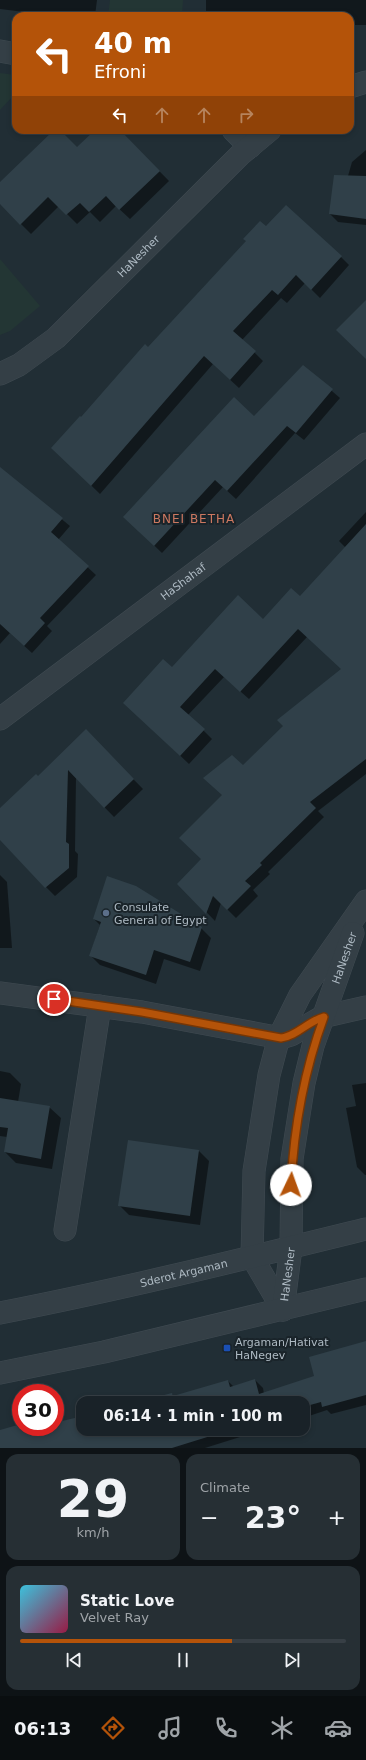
<!DOCTYPE html>
<meta charset="utf-8">
<style>
:root{--surface:#192228;--page:#262f34;--text:#f1f3f6;--muted:#9fa4a8;--line:#373f45;--accent:#b45309}
body{margin:0;font-family:"DejaVu Sans",sans-serif;background:var(--page);color:var(--text);height:100vh;display:flex;flex-direction:column;font-size:15px;white-space:nowrap}
*{box-sizing:border-box;margin:0}
p{font-size:13px;color:var(--muted)}
.icon{flex:none;width:22px;height:22px;fill:none;stroke:currentColor;stroke-width:2;stroke-linecap:round;stroke-linejoin:round}
.map{position:relative;height:1448px;overflow:hidden}
.drawer{display:flex;flex-direction:column;gap:6px;padding:6px;background:#0e1316;flex:1}
.drawer>*{flex:none}
.banner{position:absolute;left:12px;top:12px;width:342px;height:122px;border-radius:12px;box-shadow:0 2px 6px #0003,0 0 0 1px var(--line);background:#b45309;color:#fff;overflow:hidden}
.speed{position:absolute;left:12px;top:1384px;display:flex;gap:8px;font-size:20px;font-weight:700;text-align:center}
.speed>*{display:grid;place-content:center;width:52px;height:52px;border-radius:50%;background:var(--surface);box-shadow:0 2px 6px #0003,0 0 0 1px var(--line);line-height:1}
.speed .limit{border:6px solid #d22;background:#fff;color:#111}
.pin{position:absolute;display:grid;place-items:center;width:34px;height:34px;color:#fff;margin:-17px;border:2px solid #fff;border-radius:50%;box-shadow:0 1px 4px #0007}
.me{position:absolute;width:44px;margin:-22px;rotate:3deg;stroke-linejoin:round;filter:drop-shadow(0 0 3px #0008)}
.turn{display:flex;align-items:center;gap:14px;height:84px;padding:0 16px;font-size:18px}
.turn .icon{width:52px;height:52px;stroke-width:2.5}
.turn b{display:block;font-size:28px;line-height:34px}
.lanes{display:flex;align-items:center;height:38px;padding:0 16px;background:#0003;justify-content:center;gap:20px;direction:ltr}
.lanes .off{opacity:.35}
.big{font-size:30px;font-weight:600;line-height:1.1}
.drawer .card{flex:1;display:flex;flex-direction:column;justify-content:center;gap:6px;min-width:0;padding:0 14px;border-radius:12px;background:var(--page)}
.drawer .dial{align-items:center;gap:0}
.dial b{font-size:52px;line-height:1}
.song{display:flex;align-items:center;gap:12px}
.cover{width:48px;height:48px;border-radius:6px;background:linear-gradient(135deg,hsl(190 70% 55%),hsl(340 70% 35%))}
.played{height:4px;border-radius:2px;background:linear-gradient(90deg,var(--accent) 65%,var(--line) 65%)}
.keys{display:flex;justify-content:space-around;direction:ltr}
.heat{display:flex;justify-content:space-between;align-items:center;font-size:22px;direction:ltr}
.drawer .tiles{flex:1;display:grid;gap:6px;grid-template-columns:1fr 1fr}
.card:last-child{grid-column:span 2}
.trip{position:absolute;left:76px;top:1396px;width:234px;height:40px;border-radius:12px;background:var(--surface);box-shadow:0 2px 6px #0003,0 0 0 1px var(--line);font-weight:600;line-height:40px;text-align:center}
.tabs{display:flex;height:64px;justify-content:space-around;align-items:center;background:#0a0e10;color:var(--muted)}
.tabs .icon{width:28px;height:28px}
.tabs .selected{color:var(--accent)}
.tabs b{font-size:18px;color:var(--text)}
.map>svg:first-child{display:block}
</style>
<div class="map">
<svg width="366" height="1448" viewBox="0 0 366 1448">
<rect width="100%" height="100%" fill="#212e35"/>
<g fill="#233634">
<path d="M110,0H183L182,16H108Z"/>
<path d="M0,73L16,75V97L14,95L0,110Z"/>
<path d="M0,259L40,306L10,331L0,335Z"/>
</g>
<g fill="#0007">
<path d="M0,0H97L95,16H56L0,9Z"/>
<path d="M206,0H366V25H350V16H206Z"/>
<path d="M55,130H59L77,148L96,130H119L169,181L130,219L116,206L100,222L90,212L77,224L59,206L31,234L0,203V184Z"/>
<path d="M366,150V225L338,222L330,214L348,176L352,162Z"/>
<path d="M266,228L341,257L349,265L320,298L305,283L287,303L281,298L242,340L263,361L239,388L213,364L100,494L61,456L81,419Z"/>
<path d="M303,366L340,398L304,440L295,433L236,499L223,487L162,553L132,524L254,417Z"/>
<path d="M0,468L70,526L58,540L96,575L47,626L52,631L32,653L10,633L0,644Z"/>
<path d="M366,512V605L307,637L249,699L224,677L188,715L212,739L189,764L133,711L172,668L263,620L300,598L346,548L339,541Z"/>
<path d="M366,641V774L318,811L324,817L268,872L270,874L253,890L258,896L236,918L221,903L215,921L179,884L202,859L223,796L243,766L342,670Z"/>
<path d="M86,731L143,789L114,817L76,778L75,851L78,854L77,877L55,896L46,887L38,778Z"/>
<path d="M0,875L7,882L12,948H0Z"/>
<path d="M94,919L201,928L211,938L200,971L164,959L156,984L100,965L90,955L100,925Z"/>
<path d="M0,1071L10,1073L21,1084L18,1102L49,1107L61,1118L52,1169L16,1163L5,1152L7,1137L0,1136Z"/>
<path d="M366,1083V1175H365L357,1167L346,1108L356,1106L352,1085Z"/>
<path d="M199,1151L209,1161L200,1225L129,1215L119,1205Z"/>
<path d="M366,1343V1405L331,1414L327,1410L303,1418V1403H137L172,1394L174,1397L228,1381L234,1387L255,1380L263,1388L264,1394L315,1377Z"/>
<path d="M56,1416L62,1422L83,1417V1429H266L205,1448H7L21,1425V1427H55V1417Z"/>
</g>
<g fill="#304049">
<path d="M54,130H60L77,147L95,130H120L160,171L119,210L106,196L89,212L80,203L66,215L48,197L20,225L0,204V182Z"/>
<path d="M334,175L366,176V219L329,214Z"/>
<path d="M286,205L342,256L311,290L296,275L278,295L272,290L233,331L256,351L230,380L204,356L91,486L51,448L80,416L81,417L145,344L148,347L246,241L243,239L260,221L266,226Z"/>
<path d="M366,300V359L336,330Z"/>
<path d="M303,365L333,389L296,433L287,426L227,491L215,480L154,546L123,517L234,397L254,416Z"/>
<path d="M0,467L63,518L51,532L89,566L40,618L45,623L24,646L0,624Z"/>
<path d="M366,524V759L310,802L316,808L260,863L262,865L245,881L251,886L227,910L213,896L206,914L177,884L201,859L179,838L222,795L203,778L232,755L243,765L283,726L277,720L341,669L298,629L240,692L215,669L180,707L205,729L180,756L123,703L163,659L172,667L238,595L263,619L291,588L300,596Z"/>
<path d="M86,729L134,779L104,808L68,770L66,842L69,844V868L45,888L0,840V808L36,774L38,776Z"/>
<path d="M107,876L136,886L202,927L190,962L154,950L146,975L89,956L101,922L93,919Z"/>
<path d="M0,1098L50,1106L41,1159L4,1152L8,1128L0,1127Z"/>
<path d="M128,1140L199,1150L190,1216L118,1206Z"/>
<path d="M366,1341V1395L322,1407L321,1402L303,1407V1403H133L172,1393L173,1396L228,1380L230,1387L255,1379L259,1394L314,1376L309,1357Z"/>
<path d="M57,1415L58,1422L83,1416V1429H233L172,1448H0V1430L21,1424V1427H55V1416Z"/>
</g>
<g fill="none" stroke-linecap="round" stroke-linejoin="round">
<g stroke="#404b52" stroke-width="23">
<g id="minor">
<path d="M0,51L16,54"/>
<path d="M350,87L366,82"/>
<path d="M233,130L250,147"/>
<path id="s1" d="M0,374L19,365L56,338L240,155L270,130"/>
<path id="s2" d="M0,719L366,444"/>
<path d="M0,993L142,1012L281,1038L291,1035L322,1017L366,1007"/>
<path d="M65,1230L100,1006"/>
<path d="M283,1310L252,1257L254,1171L269,1075L279,1037L300,995L366,901"/>
<path id="s3" d="M283,1310L291,1248L292,1159L304,1083L313,1046L353,933"/>
<path id="s4" d="M0,1313C123,1289 244,1259 366,1229"/>
<path d="M0,1373L104,1352L366,1289"/>
</g>
</g>
<use href="#minor" stroke="#343f46" stroke-width="22"/>
</g>
<g fill="none" stroke-linecap="round" stroke-linejoin="round">
<g stroke="#753606" stroke-width="10">
<path id="route" d="M54,999L142,1012L281,1038C297,1036 308,1021 324,1017C304,1071 294,1127 291,1185"/>
</g>
<use href="#route" stroke="#b45309" stroke-width="7"/>
</g>
<circle fill="#5c6f8a" stroke="#1a242a" stroke-width="1.5" cx="106" cy="913" r="4"/>
<rect fill="#1a4fb4" stroke="#1a242a" stroke-width="1.5" x="223" y="1344" width="8" height="8" rx="2"/>
<g text-anchor="middle" dominant-baseline="central" stroke-width="4" stroke-linejoin="round" paint-order="stroke">
<g font-size="11" fill="#aebac3" stroke="#1a242a">
<text stroke="none"><textPath href="#s1" startOffset="183">HaNesher</textPath></text>
<text stroke="none"><textPath href="#s2" startOffset="229">HaShahaf</textPath></text>
<text stroke="none"><textPath href="#s3" startOffset="360">HaNesher</textPath></text>
<text stroke="none"><textPath href="#s4" startOffset="188">Sderot Argaman</textPath></text>
<text stroke="none"><textPath href="#s3" startOffset="36">HaNesher</textPath></text>
</g>
<g font-size="11" fill="#aebac3" stroke="#1a242a" text-anchor="start">
<text x="114" y="907">Consulate<tspan x="114" dy="13">General of Egypt</tspan></text>
<text x="235" y="1342">Argaman/Hativat<tspan x="235" dy="13">HaNegev</tspan></text>
</g>
<g font-size="12" letter-spacing="1" fill="#cc7860" stroke="#1a242a">
<text x="194" y="519">BNEI BETHA</text>
</g>
</g>
</svg>
<div class="speed"><div class="limit">30</div></div>
<div class="pin" style="left:54px;top:999px;background:#d93025"><svg class="icon" aria-label="arrive" viewBox="0 0 24 24"><path d="M6 21V4h12l-3 4 3 4H6"/></svg></div>
<svg class="me" style="left:291px;top:1185px" viewBox="-20 -20 40 40"><circle r="19" fill="#fff"/><path d="M0-13L10 11 0 6-10 11z" fill="#b45309"/></svg>
<div class="trip">06:14 · 1 min · 100 m</div>
<div class="banner">
<div class="turn"><svg class="icon" aria-label="left" viewBox="0 0 24 24"><path d="M17 20v-9H6M10 6l-5 5 5 5"/></svg><div><b>40 m</b>Efroni</div></div>
<div class="lanes"><svg class="icon" aria-label="left" viewBox="0 0 24 24"><path d="M17 20v-9H6M10 6l-5 5 5 5"/></svg><svg class="icon off" aria-label="ahead" viewBox="0 0 24 24"><path d="M12 20V5M6 11l6-6 6 6"/></svg><svg class="icon off" aria-label="ahead" viewBox="0 0 24 24"><path d="M12 20V5M6 11l6-6 6 6"/></svg><svg class="icon off" aria-label="right" viewBox="0 0 24 24"><path d="M7 20v-9h11M14 6l5 5-5 5"/></svg></div>
</div>
</div>
<section class="drawer">
<div class="tiles">
<div class="card dial"><b>29</b><p>km/h</p></div>
<div class="card"><p>Climate</p>
<div class="heat"><a>−</a><b class="big">23°</b><a>+</a></div>
</div>
<div class="card">
<div class="song"><i class="cover"></i><div><b>Static Love</b><p>Velvet Ray</p></div></div>
<div class="played"></div>
<div class="keys"><svg class="icon" aria-label="previous" viewBox="0 0 24 24"><path d="M18 5L8 12l10 7zM5 5v14"/></svg><svg class="icon" aria-label="pause" viewBox="0 0 24 24"><path d="M8 5v14M16 5v14"/></svg><svg class="icon" aria-label="next" viewBox="0 0 24 24"><path d="M6 5l10 7-10 7zM19 5v14"/></svg></div>
</div>
</div>
</section>
<nav class="tabs">
<b>06:13</b>
<svg class="icon selected" aria-label="directions" viewBox="0 0 24 24"><path d="M12 3l9 9-9 9-9-9zM9 14v-3h6M13 9l2 2-2 2"/></svg>
<svg class="icon" aria-label="music" viewBox="0 0 24 24"><path d="M9 18V5l10-2v13"/><circle cx="6" cy="18" r="3"/><circle cx="16" cy="16" r="3"/></svg>
<svg class="icon" aria-label="phone" viewBox="0 0 24 24"><path d="M5 4h4l2 5-3 2q2 4 5 5l2-3 5 2v4C11 20 4 13 5 4z"/></svg>
<svg class="icon" aria-label="climate" viewBox="0 0 24 24"><path d="M12 3v18M4 7l16 10M4 17L20 7"/></svg>
<svg class="icon" aria-label="car" viewBox="0 0 24 24"><path d="M5 17H2v-5l4-1 3-4h7l3 4 3 1v5h-3M9 17h6M6 11h13"/><circle cx="7" cy="17" r="2"/><circle cx="17" cy="17" r="2"/></svg>
</nav>
